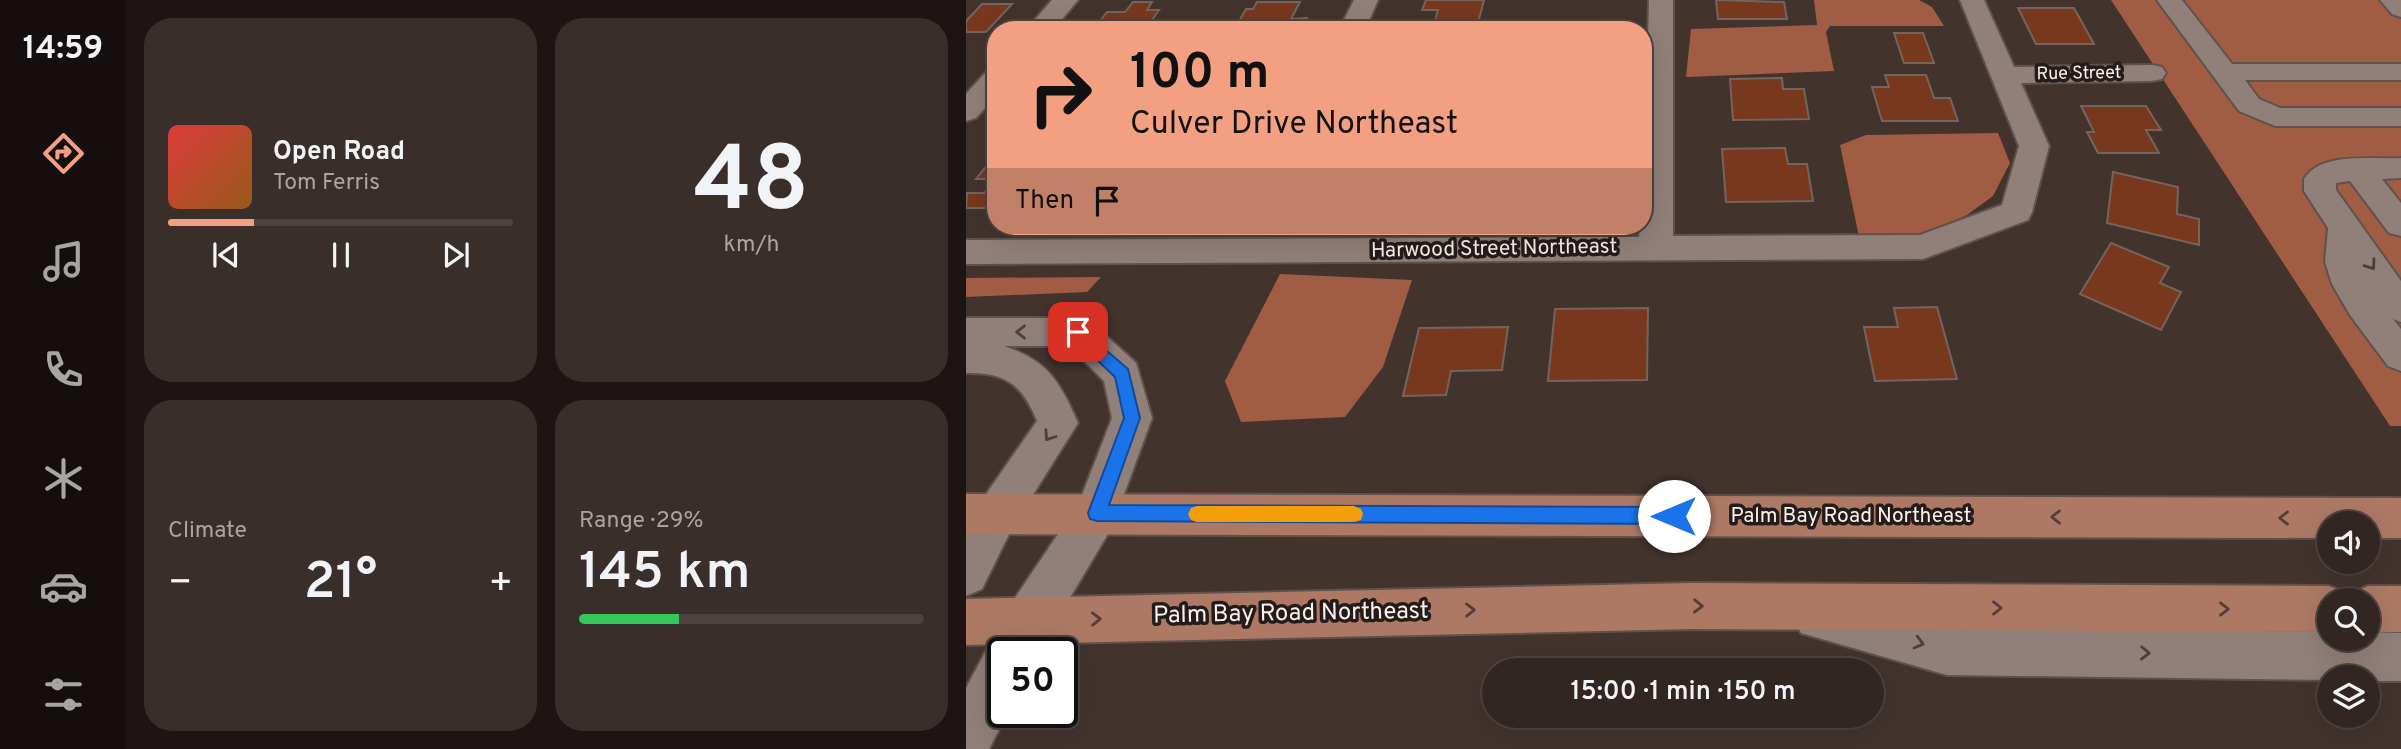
<!DOCTYPE html>
<meta charset="utf-8">
<style>
:root{--surface:#322622;--page:#3a2e2a;--text:#f1f3f6;--muted:#a8a5a5;--line:#4d4340;--accent:#f2a081}
body{margin:0;font-family:Overpass,sans-serif;background:var(--page);color:var(--text);height:100vh;display:flex;flex-direction:column;font-size:26px;white-space:nowrap}
*{box-sizing:border-box;margin:0}
p{font-size:23px;color:var(--muted)}
.icon{flex:none;width:38px;height:38px;fill:none;stroke:currentColor;stroke-width:2;stroke-linecap:round;stroke-linejoin:round}
.map{position:relative;flex:1;overflow:hidden}
.side{display:flex;flex-direction:column;gap:18px;padding:18px;background:#1c1513;width:840px}
.side>*{flex:none}
.hud{position:absolute;left:21px;top:21px;width:665px;height:214px;border-radius:28px;box-shadow:0 7px 28px #0002,0 0 0 2px var(--line);background:#f2a081;color:#111;overflow:hidden}
.fabs{position:absolute;left:1351px;top:511px;display:grid;gap:14px}
.fabs a{display:grid;place-items:center;width:63px;height:63px;border-radius:50%;background:var(--surface);box-shadow:0 7px 28px #0002,0 0 0 2px var(--line);font-size:35px}
.speed{position:absolute;left:21px;top:637px;display:flex;gap:14px;font-size:35px;font-weight:700;text-align:center}
.speed>*{display:grid;place-content:center;width:91px;height:91px;border-radius:50%;background:var(--surface);box-shadow:0 7px 28px #0002,0 0 0 2px var(--line);line-height:1}
.speed .limit{border:4px solid #111;border-radius:10px;background:#fff;color:#111}
.pin{position:absolute;display:grid;place-items:center;width:60px;height:60px;color:#fff;margin:-30px;border-radius:14px;box-shadow:0 4px 10px #0006}
.me{position:absolute;width:77px;margin:-38px;rotate:270deg;stroke-linejoin:round;filter:drop-shadow(0 0 5px #0008)}
.turn{display:flex;align-items:center;gap:24px;height:147px;padding:0 28px;font-size:32px}
.turn .icon{width:91px;height:91px;stroke-width:2.5}
.turn b{display:block;font-size:49px;line-height:60px}
.then{display:flex;align-items:center;height:66px;padding:0 28px;background:#0003;gap:14px;font-size:26px}
.big{font-size:52px;font-weight:600;line-height:1.1}
.side .widget{flex:1;display:flex;flex-direction:column;justify-content:center;gap:10px;min-width:0;padding:0 24px;border-radius:28px;background:var(--page)}
.side .dial{align-items:center;gap:0}
.dial b{font-size:91px;line-height:1}
.song{display:flex;align-items:center;gap:21px}
.cover{width:84px;height:84px;border-radius:10px;background:linear-gradient(135deg,hsl(0 70% 55%),hsl(30 70% 35%))}
.played{height:7px;border-radius:4px;background:linear-gradient(90deg,var(--accent) 25%,var(--line) 25%)}
.keys{display:flex;justify-content:space-around;direction:ltr}
.heat{display:flex;justify-content:space-between;align-items:center;font-size:38px;direction:ltr}
.charge{height:10px;border-radius:5px;background:linear-gradient(90deg,#34c759 29%,var(--line) 0)}
.side .tiles{flex:1;display:grid;gap:18px;grid-template-columns:repeat(2,1fr)}
.trip{position:absolute;left:516px;top:658px;width:402px;height:70px;border-radius:35px;background:var(--surface);box-shadow:0 7px 28px #0002,0 0 0 2px var(--line);font-weight:600;line-height:70px;text-align:center}
main{display:flex;flex:1;min-height:0}
.tabs{display:flex;flex-direction:column;width:126px;justify-content:space-around;align-items:center;background:#140f0e;color:var(--muted)}
.tabs .icon{width:49px;height:49px}
.tabs .on{color:var(--accent)}
.tabs b{font-size:32px;color:var(--text)}
.map>svg:first-child{display:block}
</style>
<main>
<nav class="tabs">
<b>14:59</b>
<svg class="icon on" aria-label="directions" viewBox="0 0 24 24"><path d="M12 3l9 9-9 9-9-9zM9 14v-3h6M13 9l2 2-2 2"/></svg>
<svg class="icon" aria-label="music" viewBox="0 0 24 24"><path d="M9 18V5l10-2v13"/><circle cx="6" cy="18" r="3"/><circle cx="16" cy="16" r="3"/></svg>
<svg class="icon" aria-label="phone" viewBox="0 0 24 24"><path d="M5 4h4l2 5-3 2q2 4 5 5l2-3 5 2v4C11 20 4 13 5 4z"/></svg>
<svg class="icon" aria-label="climate" viewBox="0 0 24 24"><path d="M12 3v18M4 7l16 10M4 17L20 7"/></svg>
<svg class="icon" aria-label="car" viewBox="0 0 24 24"><path d="M5 17H2v-5l4-1 3-4h7l3 4 3 1v5h-3M9 17h6M6 11h13"/><circle cx="7" cy="17" r="2"/><circle cx="17" cy="17" r="2"/></svg>
<svg class="icon" aria-label="filters" viewBox="0 0 24 24"><path d="M4 7h16M4 17h16"/><circle cx="9" cy="7" r="2"/><circle cx="15" cy="17" r="2"/></svg>
</nav>
<section class="side">
<div class="tiles">
<div class="widget">
<div class="song"><i class="cover"></i><div><b>Open Road</b><p>Tom Ferris</p></div></div>
<div class="played"></div>
<div class="keys"><svg class="icon" aria-label="previous" viewBox="0 0 24 24"><path d="M18 5L8 12l10 7zM5 5v14"/></svg><svg class="icon" aria-label="pause" viewBox="0 0 24 24"><path d="M8 5v14M16 5v14"/></svg><svg class="icon" aria-label="next" viewBox="0 0 24 24"><path d="M6 5l10 7-10 7zM19 5v14"/></svg></div>
</div>
<div class="widget dial"><b>48</b><p>km/h</p></div>
<div class="widget"><p>Climate</p>
<div class="heat"><a>−</a><b class="big">21°</b><a>+</a></div>
</div>
<div class="widget"><p>Range · 29%</p><b class="big">145 km</b><div class="charge"></div></div>
</div>
</section>
<div class="map">
<svg width="1435" height="749" viewBox="0 0 1435 749">
<rect width="100%" height="100%" fill="#42332d"/>
<g fill="#a15d43">
<path d="M848,0H953L966,7L978,26H864L860,32L868,71L720,77L725,29L851,25Z"/>
<path d="M1145,0H1435V426H1424Z"/>
<path d="M1032,133L1044,163L1027,196L1001,215L959,234L893,237L874,145L900,135Z"/>
<path d="M314,274L446,280L417,367L379,417L275,422L259,381Z"/>
<path d="M135,277L121,292L0,297V278Z"/>
</g>
<g fill="#77381e" stroke="#75645e" stroke-width="2">
<path d="M460,0H518L511,27L467,28L472,10H456Z"/>
<path d="M750,0L818,2L821,19H752Z"/>
<path d="M167,2H186L181,10H193L179,30H127L141,12H159Z"/>
<path d="M291,2H334L325,19L341,18L335,30H268L280,9H287Z"/>
<path d="M16,4H46L20,32H0V21Z"/>
<path d="M1052,8H1108L1128,44H1070Z"/>
<path d="M928,33H957L968,63H938Z"/>
<path d="M919,75H960L968,98H984L992,121H916L906,87H923Z"/>
<path d="M816,78L817,89H838L843,119L767,120L764,79Z"/>
<path d="M1115,106H1180L1195,130H1180L1193,153H1132L1121,132H1128Z"/>
<path d="M819,148L822,164H841L847,201L760,202L756,149Z"/>
<path d="M30,154V208H0L1,193H18L29,179H10Z"/>
<path d="M1147,172L1212,187L1211,214L1233,219V245L1141,223Z"/>
<path d="M1145,243L1203,267L1194,283L1215,292L1195,330L1114,294Z"/>
<path d="M971,307L991,379L909,381L898,327H932L928,308Z"/>
<path d="M682,308L681,380L582,381L589,309Z"/>
<path d="M542,327L536,370L485,371L480,395L437,396L453,328Z"/>
</g>
<g fill="none" stroke-linecap="round" stroke-linejoin="round">
<g stroke="#5f524d" stroke-width="4">
<g id="minor">
<path d="M86,0H112L87,30H60Z"/>
<path d="M388,0H412L399,30H373Z"/>
<path d="M683,0H707V236L954,235L1036,205L1053,146L994,0H1018L1048,67L1186,65L1196,67L1200,73L1196,79L1186,81L1055,83L1083,146L1066,212L1062,220L957,259L0,264V240L673,237L674,226H677Z"/>
<path d="M1191,0H1216L1266,64H1435V80H1279L1293,99L1314,108H1435V126H1309L1273,111Z"/>
<path d="M1414,0H1435V17L1426,14Z"/>
<path d="M30,70V96L10,118L0,121V94L20,72Z"/>
<path d="M1435,158V178L1416,179L1435,203V236L1423,233L1384,181L1370,183V190L1435,281V322L1427,319L1435,329V371L1422,366L1384,315L1366,284L1359,262L1362,228L1338,191V179C1356,151 1406,160 1435,158Z"/>
<path d="M0,318H112L125,322L170,363L186,418L146,527L71,653H37V712H42L23,749H0V688L45,604L113,503L146,418L138,381L103,346H38C82,361 94,382 112,423L46,528L16,589L0,596V529L16,500L71,421C56,384 39,372 0,373Z"/>
<path d="M852,594L981,627L1363,632V639H1402V632L1435,633V681H1402V677H1363V680L981,675L835,633L828,617L835,601Z"/>
</g>
</g>
<g stroke="#5f524d" stroke-width="4">
<g id="major">
<path d="M0,494L1435,498V538H1402V523H1363V538L0,534Z"/>
<path d="M726,583L1363,586L1380,593L1382,600L1385,593L1402,586H1435V632H1402V600H1363V632L726,629L0,645V599Z"/>
</g>
</g>
<use href="#minor" fill="#918079" fill-rule="evenodd"/>
<use href="#major" fill="#ad7965" fill-rule="evenodd"/>
</g>
<defs><path id="oneway-chevron" d="M-2-3.5L2.5 0L-2 3.5" fill="none" stroke-width="1.6" stroke-linecap="round" stroke-linejoin="round" transform="scale(1.75)"/></defs>
<g stroke="#4a3f3b">
<use href="#oneway-chevron" transform="translate(1405 265) rotate(55)"/>
<use href="#oneway-chevron" transform="translate(55 332) rotate(-180)"/>
<use href="#oneway-chevron" transform="translate(83 436) rotate(124)"/>
<use href="#oneway-chevron" transform="translate(953 643) rotate(15)"/>
<use href="#oneway-chevron" transform="translate(1179 653) rotate(1)"/>
</g>
<g stroke="#533d34">
<use href="#oneway-chevron" transform="translate(1090 517) rotate(-180)"/>
<use href="#oneway-chevron" transform="translate(1318 518) rotate(-180)"/>
<use href="#oneway-chevron" transform="translate(732 606) rotate(1)"/>
<use href="#oneway-chevron" transform="translate(1031 608)"/>
<use href="#oneway-chevron" transform="translate(1258 609)"/>
<use href="#oneway-chevron" transform="translate(504 610) rotate(-1)"/>
<use href="#oneway-chevron" transform="translate(130 619) rotate(-1)"/>
</g>
<path fill="#1a73e8" stroke="#114b97" stroke-width="2" d="M112,326L162,369L174,418L143,505L708,507L715,510L717,516L715,521L708,524L131,521L124,519L122,513L158,418L149,377L106,336V328Z"/>
<path fill="#f59e0b" d="M231,506H388L395,509L397,514L395,520L388,522H231L225,520L222,514L225,508Z"/>
<g text-anchor="middle" dominant-baseline="central" stroke-width="7" stroke-linejoin="round" paint-order="stroke">
<g font-size="18" fill="#faf0ec" stroke="#231c1a">
<text transform="translate(1113 74) rotate(-1)">Rue Street</text>
</g>
<g font-size="21" fill="#faf0ec" stroke="#231c1a">
<text transform="translate(528 249) rotate(-1)">Harwood Street Northeast</text>
<text x="885" y="516">Palm Bay Road Northeast</text>
</g>
<g font-size="24" fill="#faf0ec" stroke="#231c1a">
<text transform="translate(325 614) rotate(-1)">Palm Bay Road Northeast</text>
</g>
</g>
</svg>
<div class="fabs">
<a><svg class="icon" aria-label="sound" viewBox="0 0 24 24"><path d="M4 9h4l5-4v14l-5-4H4zM17 9q2 3 0 6"/></svg></a>
<a><svg class="icon" aria-label="search" viewBox="0 0 24 24"><circle cx="10" cy="10" r="6"/><path d="M15 15l6 6"/></svg></a>
<a><svg class="icon" aria-label="layers" viewBox="0 0 24 24"><path d="M12 4l9 5-9 5-9-5zM3 14l9 5 9-5"/></svg></a>
</div>
<div class="speed"><div class="limit">50</div></div>
<div class="pin" style="left:112px;top:332px;background:#d93025"><svg class="icon" aria-label="arrive" viewBox="0 0 24 24"><path d="M6 21V4h12l-3 4 3 4H6"/></svg></div>
<svg class="me" style="left:708px;top:516px" viewBox="-20 -20 40 40"><circle r="19" fill="#fff"/><path d="M0-13L10 11 0 6-10 11z" fill="#1a73e8"/></svg>
<div class="trip">15:00 · 1 min · 150 m</div>
<div class="hud">
<div class="turn"><svg class="icon" aria-label="right" viewBox="0 0 24 24"><path d="M7 20v-9h11M14 6l5 5-5 5"/></svg><div><b>100 m</b>Culver Drive Northeast</div></div>
<div class="then">Then<svg class="icon" aria-label="arrive" viewBox="0 0 24 24"><path d="M6 21V4h12l-3 4 3 4H6"/></svg></div>
</div>
</div>
</main>
